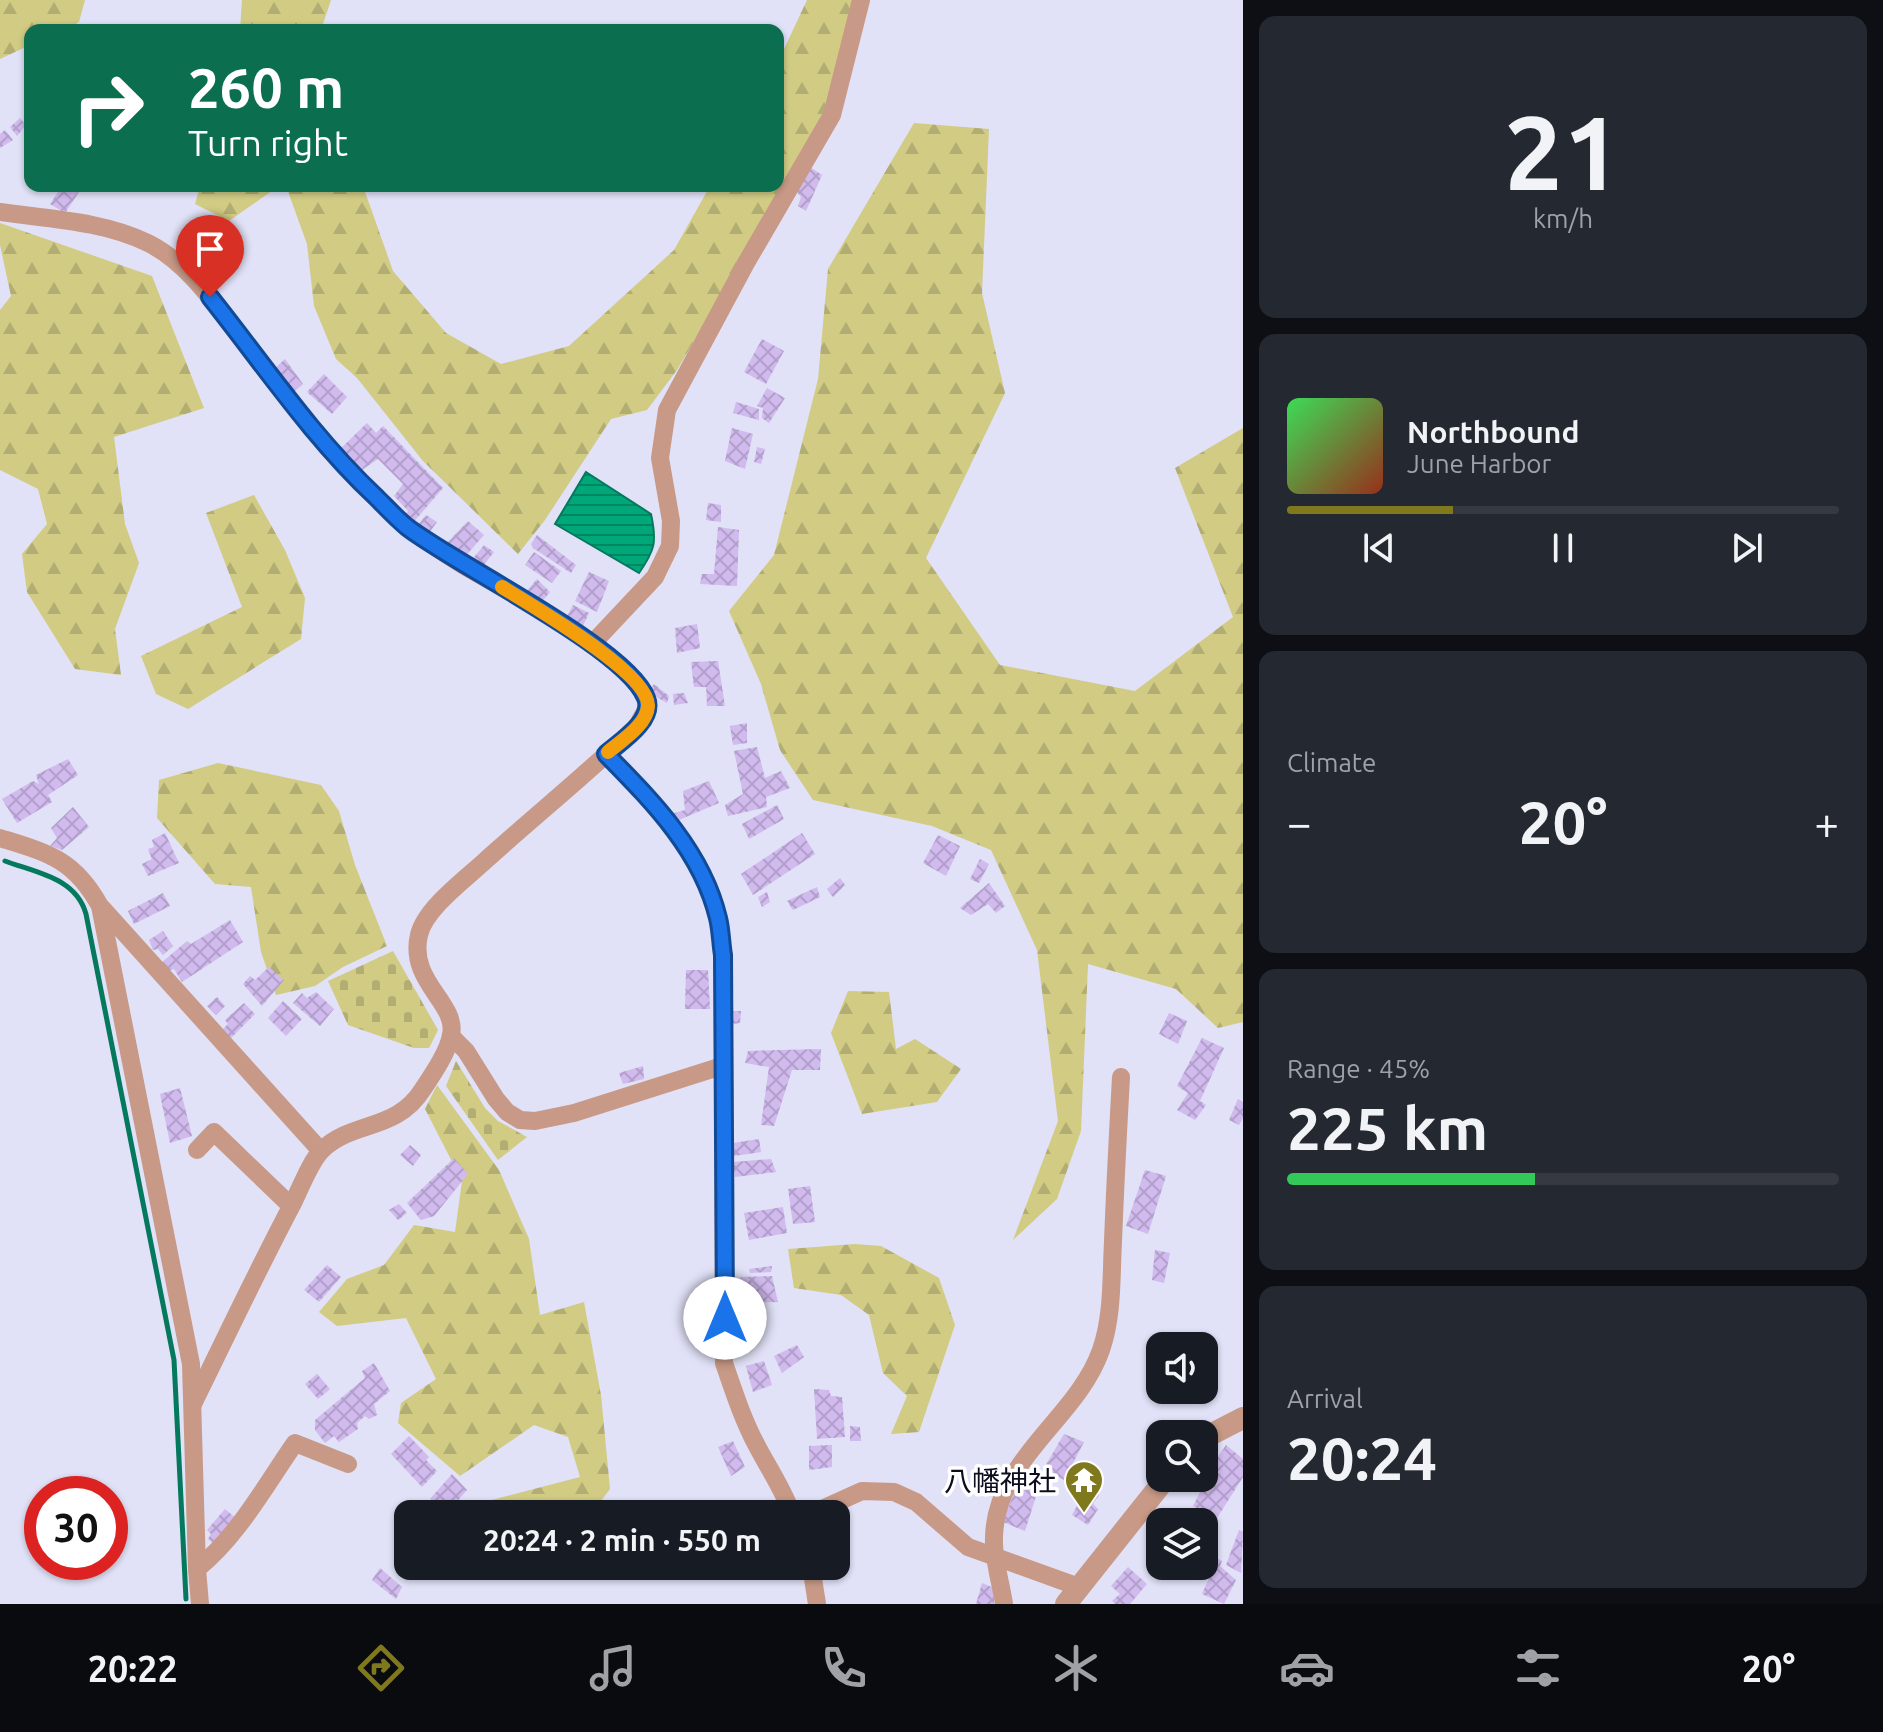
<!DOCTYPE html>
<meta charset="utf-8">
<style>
:root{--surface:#171b24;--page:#242831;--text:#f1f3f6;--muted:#9ea1a6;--line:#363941;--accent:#7f781d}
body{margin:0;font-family:Ubuntu,"Noto Sans JP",sans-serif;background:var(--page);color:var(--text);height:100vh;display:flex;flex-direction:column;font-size:30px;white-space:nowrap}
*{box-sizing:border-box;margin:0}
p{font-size:26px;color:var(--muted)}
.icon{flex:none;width:44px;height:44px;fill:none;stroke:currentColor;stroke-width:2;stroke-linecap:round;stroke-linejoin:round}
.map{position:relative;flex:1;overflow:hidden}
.sheet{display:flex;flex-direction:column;gap:16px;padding:16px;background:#0d0f14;width:640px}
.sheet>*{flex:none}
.banner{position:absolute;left:24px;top:24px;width:760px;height:168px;border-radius:16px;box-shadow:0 2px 6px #0004;background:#0b6e4f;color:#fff;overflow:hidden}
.controls{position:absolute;left:1146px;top:1332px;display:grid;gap:16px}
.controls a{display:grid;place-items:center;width:72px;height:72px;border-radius:16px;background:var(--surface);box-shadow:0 2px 6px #0004;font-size:40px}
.speed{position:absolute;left:24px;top:1476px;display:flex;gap:16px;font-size:40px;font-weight:700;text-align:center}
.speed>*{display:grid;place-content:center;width:104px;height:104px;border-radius:50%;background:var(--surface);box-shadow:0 2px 6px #0004;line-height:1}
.speed .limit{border:12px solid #d22;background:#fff;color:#111}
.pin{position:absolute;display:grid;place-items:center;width:68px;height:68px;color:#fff;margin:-82px -34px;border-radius:50% 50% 50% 0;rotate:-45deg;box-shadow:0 0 8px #0007}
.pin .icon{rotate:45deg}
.me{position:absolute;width:88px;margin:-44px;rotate:0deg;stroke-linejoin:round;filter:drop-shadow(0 0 6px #0008)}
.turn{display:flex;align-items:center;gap:28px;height:168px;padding:0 32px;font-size:36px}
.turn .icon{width:104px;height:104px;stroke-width:2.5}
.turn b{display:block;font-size:56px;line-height:68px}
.big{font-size:60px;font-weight:700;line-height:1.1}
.sheet .tile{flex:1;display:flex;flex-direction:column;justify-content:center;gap:12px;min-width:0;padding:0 28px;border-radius:16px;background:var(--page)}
.sheet .dial{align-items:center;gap:0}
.dial b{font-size:104px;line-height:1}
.song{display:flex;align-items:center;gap:24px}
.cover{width:96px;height:96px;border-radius:12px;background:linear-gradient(135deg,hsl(130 70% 55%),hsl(10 70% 35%))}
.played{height:8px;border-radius:4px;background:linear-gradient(90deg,var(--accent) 30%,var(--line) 30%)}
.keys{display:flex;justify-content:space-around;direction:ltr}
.heat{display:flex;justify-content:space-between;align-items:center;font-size:44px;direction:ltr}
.charge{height:12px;border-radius:6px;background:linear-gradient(90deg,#34c759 45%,var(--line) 0)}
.trip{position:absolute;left:394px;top:1500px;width:456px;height:80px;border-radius:16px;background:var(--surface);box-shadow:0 2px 6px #0004;font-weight:700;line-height:80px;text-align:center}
.menu{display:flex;height:128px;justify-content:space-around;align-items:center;background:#090b0e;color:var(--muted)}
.menu .icon{width:56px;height:56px}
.menu .on{color:var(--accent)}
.menu b{font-size:36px;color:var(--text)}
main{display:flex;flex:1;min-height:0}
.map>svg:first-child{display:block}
</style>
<main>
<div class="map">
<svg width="1243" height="1604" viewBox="0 0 1243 1604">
<defs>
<pattern id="forest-firs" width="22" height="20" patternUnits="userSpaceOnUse" patternTransform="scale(2)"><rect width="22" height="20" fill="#d1cb84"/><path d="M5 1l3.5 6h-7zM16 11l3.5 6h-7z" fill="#b2ad72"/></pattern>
<pattern id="cemetery-stones" width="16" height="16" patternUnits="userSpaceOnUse" patternTransform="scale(2)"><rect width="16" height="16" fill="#d1cb84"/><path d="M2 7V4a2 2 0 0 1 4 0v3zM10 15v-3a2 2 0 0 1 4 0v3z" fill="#b2ad72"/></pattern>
<pattern id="water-rules" width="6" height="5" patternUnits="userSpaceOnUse" patternTransform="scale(2)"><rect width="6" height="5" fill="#00a778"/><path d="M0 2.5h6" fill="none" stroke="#018662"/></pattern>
<pattern id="building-cross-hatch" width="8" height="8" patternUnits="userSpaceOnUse" patternTransform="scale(2)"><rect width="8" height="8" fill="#d1baed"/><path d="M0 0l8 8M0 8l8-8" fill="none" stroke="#b29fcb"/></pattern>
</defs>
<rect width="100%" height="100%" fill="#e1e1f7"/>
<g fill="url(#forest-firs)">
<path d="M0,0H85L79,22L62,30H30V45L0,59Z"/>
<path d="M242,0H331L321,30H240Z"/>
<path d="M807,0H855L829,112L677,370L647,410L611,419L545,520L518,554L423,461L357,378L336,359L314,306L307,244L286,186H363L393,271L446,333L501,364L569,346L674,250L710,186H778V62Z"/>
<path d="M914,123L989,129L982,293L1005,393L926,558L1000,665L1135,691L1233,617L1175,468L1243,428V1022L1218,1028L1176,989L1088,964L1081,1131L1057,1199L1013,1240L1058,1121L1037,950L991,850L932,826L813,800L780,750L761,684L729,611L774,555L818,379L828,269Z"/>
<path d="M200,186H279L229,221L195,204Z"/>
<path d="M0,223L152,276L204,408L114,437L125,524L139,563L115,629L121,675L75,669L27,592L22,554L47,524L38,489L0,470V310L11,296L0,245Z"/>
<path d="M254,495L285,550L305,598L301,639L188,709L156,694L141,656L242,607L206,513Z"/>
<path d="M218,763L321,785L339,811L355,865L387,946L343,967L315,986L276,995L261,952L251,887L215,884L157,818L159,780Z"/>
<path d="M848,991L889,992L896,1049L915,1039L961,1069L937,1102L862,1114L831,1033Z"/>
<path d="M437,1085L499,1170L529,1239L540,1315L584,1302L601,1395L610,1489L591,1514H468L472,1505L580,1477L568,1437L534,1425L460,1476L398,1423L401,1403L436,1379L406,1318L337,1326L319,1312L347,1279L384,1265L414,1225L455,1232L462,1181L425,1109Z"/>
<path d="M855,1244L881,1246L939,1278L955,1325L919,1432L891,1434L907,1396L883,1373L869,1315L841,1295L794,1288L788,1249Z"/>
</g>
<g fill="url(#cemetery-stones)">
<path d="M393,951L438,1030L429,1048H414L348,1025L328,981Z"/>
<path d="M456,1061L485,1108L498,1121L527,1137L498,1160L446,1086Z"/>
</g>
<path fill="url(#water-rules)" stroke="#04795d" stroke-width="2" d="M586,472L651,514C657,542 655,550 639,573L555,524Z"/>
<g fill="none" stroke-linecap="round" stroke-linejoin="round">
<path stroke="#04795d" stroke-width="5" d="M5,861C37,873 76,878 86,914L174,1360L186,1599"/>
</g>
<g fill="url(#building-cross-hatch)">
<path d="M20,118L26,125L17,136L10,127Z"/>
<path d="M5,130L13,140L0,148V134Z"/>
<path d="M810,167L822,175L806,211L798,206L801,197L796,191Z"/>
<path d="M62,186H83L65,213L50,204Z"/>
<path d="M762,339L784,351L766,384L744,372Z"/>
<path d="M285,359L303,384L291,394L274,369Z"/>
<path d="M324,374L347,397L332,414L307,392Z"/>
<path d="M767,388L785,398L769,423L762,418L763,408L757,406Z"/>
<path d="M736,402L759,409V420L733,413Z"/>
<path d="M367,423L376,433L383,426L443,488L411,525L403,518L408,511L394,496L403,484L378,459L356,474L337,452Z"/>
<path d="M732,428L753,434L745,469L725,461Z"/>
<path d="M757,447L765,449L761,464L754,462Z"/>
<path d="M708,503L721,505V522L706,520Z"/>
<path d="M426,515L437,522L426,537L415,529Z"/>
<path d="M468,521L484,535L463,559L446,544Z"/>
<path d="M718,527L739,530L737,586L700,584L702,574H714Z"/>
<path d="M537,535L576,565L571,573L533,548L531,544Z"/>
<path d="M484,545L494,552L480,570L470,562Z"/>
<path d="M534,552L561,571L552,583L525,565Z"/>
<path d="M589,572L609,581L597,612L575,601Z"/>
<path d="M537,579L550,592L540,604L526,592Z"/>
<path d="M573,605L589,613L580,632L564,622Z"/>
<path d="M697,624L700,648L677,653L675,628Z"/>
<path d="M718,661L725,706H707L706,687H694L691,662Z"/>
<path d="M654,684L669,696L667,703L648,692Z"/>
<path d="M684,693L688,703L674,705L673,694Z"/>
<path d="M747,723V743L733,745L730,726Z"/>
<path d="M757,747L765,778L781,771L790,788L766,797L767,807L728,816L725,805L743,794L734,751Z"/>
<path d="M68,759L78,775L48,795L52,802L17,823L2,799L33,781L39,784L36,775Z"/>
<path d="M709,781L719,803L674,822L671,814L685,810L683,791Z"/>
<path d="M777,805L784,819L749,839L742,824Z"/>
<path d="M73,807L89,827L62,850L50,846L57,838L51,828Z"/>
<path d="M165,833L179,863L148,876L142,864L152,859L148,849L154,847L152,840Z"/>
<path d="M802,833L815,854L753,895L741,874Z"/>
<path d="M938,835L960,846L946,876L923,863Z"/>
<path d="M980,859L989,864L979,883L970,879Z"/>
<path d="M840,878L845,885L833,897L827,889Z"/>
<path d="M989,883L1005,906L996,913L988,904L971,915L960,908Z"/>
<path d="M817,887L820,897L793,910L787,901Z"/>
<path d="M767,892L770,902L762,907L758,897Z"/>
<path d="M163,893L170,906L134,924L128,911Z"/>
<path d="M230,920L243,942L182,982L174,969L166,972L161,963L187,941L191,944Z"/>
<path d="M163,931L173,946L163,955L158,949L153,950L149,940Z"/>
<path d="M269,967L284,980L262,1006L243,984L250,976L255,980Z"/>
<path d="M686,970H708L710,1009H685Z"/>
<path d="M316,992L334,1009L320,1026L293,1003L302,993L307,998Z"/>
<path d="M217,997L225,1006L216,1015L207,1006Z"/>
<path d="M283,1001L302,1019L286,1036L268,1018Z"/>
<path d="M244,1003L255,1014L231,1038L221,1031L228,1024L225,1020Z"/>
<path d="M732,1011H741L740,1023L732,1024Z"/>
<path d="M1169,1013L1187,1021L1178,1044L1159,1034Z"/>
<path d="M1202,1038L1224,1048L1200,1101L1206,1105L1195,1120L1177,1110L1188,1093L1177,1086Z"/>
<path d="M821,1049L820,1070H792L774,1126L761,1125L769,1067L745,1063L748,1051Z"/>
<path d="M643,1066L644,1079L623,1084L619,1073Z"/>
<path d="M180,1088L192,1136L170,1143L160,1094Z"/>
<path d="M1238,1099L1243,1102V1118L1239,1125L1229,1120Z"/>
<path d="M759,1139L761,1152L734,1156L733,1143Z"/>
<path d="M410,1145L421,1155L413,1166L400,1155Z"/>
<path d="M454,1158L468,1174L434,1216L421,1220L407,1203Z"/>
<path d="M771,1159L776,1172L735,1177L733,1162Z"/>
<path d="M1145,1170L1166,1176L1148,1234L1126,1226Z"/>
<path d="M810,1186L815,1222L793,1224L788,1189Z"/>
<path d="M399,1204L407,1213L398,1220L389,1210Z"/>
<path d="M783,1207L787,1233L749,1240L744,1213Z"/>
<path d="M1155,1250L1170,1253L1164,1283L1152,1280Z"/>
<path d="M327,1265L341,1277L319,1302L304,1290Z"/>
<path d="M772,1266L771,1272L750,1273L749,1269Z"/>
<path d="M772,1276L778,1302L748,1303L747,1293L738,1292L740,1277Z"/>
<path d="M763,1308L764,1328L742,1331L740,1311Z"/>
<path d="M797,1345L804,1357L782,1373L774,1356Z"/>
<path d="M764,1361L772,1385L753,1392L746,1366Z"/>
<path d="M374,1363L390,1391L374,1404L377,1415L369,1419L365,1416L357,1423L358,1429L339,1442L334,1436L325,1443L315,1430V1420L365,1378L362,1371Z"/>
<path d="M317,1374L330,1389L318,1399L305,1384Z"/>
<path d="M814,1389L829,1390L831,1396L842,1397L845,1437L817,1439Z"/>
<path d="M850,1426L860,1427L861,1441H850Z"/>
<path d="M1064,1434L1084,1442L1064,1480L1044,1468Z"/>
<path d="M409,1436L429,1457L426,1460L437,1471L422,1487L391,1454Z"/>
<path d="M733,1441L745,1467L731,1476L718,1447Z"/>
<path d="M832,1445V1467L809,1470V1446Z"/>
<path d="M1226,1445L1243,1459V1477L1217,1518L1193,1506L1205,1482H1213L1218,1471L1211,1467Z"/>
<path d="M452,1474L467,1490L447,1513L430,1499Z"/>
<path d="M1019,1479L1039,1487L1025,1531L1003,1522Z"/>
<path d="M1094,1491L1099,1495L1093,1504L1098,1509L1088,1525L1072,1515L1080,1500L1085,1502Z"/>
<path d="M225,1509L238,1520L218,1547L208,1539L211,1534L207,1530Z"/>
<path d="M1239,1530L1243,1532L1241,1573L1226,1565Z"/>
<path d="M1210,1554L1222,1561L1220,1566L1236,1580L1224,1604L1202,1594L1212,1571L1206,1566Z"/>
<path d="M1128,1567L1147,1584L1130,1604H1115L1112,1601L1120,1594L1111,1586Z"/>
<path d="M380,1568L402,1587L396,1599L372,1580Z"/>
<path d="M982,1583L994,1588V1604H976Z"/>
</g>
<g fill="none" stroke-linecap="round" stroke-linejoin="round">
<g stroke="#c79986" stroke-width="18">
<path d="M0,212C49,219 103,221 148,243C185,261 213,301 237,332C282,389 324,448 377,499C387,508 397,520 408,528C424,540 441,551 458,562C502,589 638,657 648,706L637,726C589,772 536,815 487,859C467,878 425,908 419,935C408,982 458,1003 451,1035C448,1052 433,1074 423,1089C396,1132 353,1120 322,1150C311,1160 300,1189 293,1203C258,1269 226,1337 193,1404"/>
<path d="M592,644L655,577L670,546L671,521L660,458L667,410L746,263L832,115L861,0"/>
<path d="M606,754C652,802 702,851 718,918C721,930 721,943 723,955L724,1363C734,1392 743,1420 757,1446C769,1469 783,1489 792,1514"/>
<path d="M0,838C48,853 74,859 100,906L191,1364L197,1569L200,1604"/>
<path d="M102,908L320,1150"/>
<path d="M451,1036L466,1051L496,1099L507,1112L520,1120L535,1121L574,1113L722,1066"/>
<path d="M197,1150L214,1132L291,1206"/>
<path d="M811,1514L862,1491L894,1492L916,1502L968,1547L1079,1587"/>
<path d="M811,1566L817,1604"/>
<path d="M197,1569C238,1536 265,1486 295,1443L348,1464"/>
<path d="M1004,1604C1001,1583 993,1559 994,1538C995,1459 1077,1419 1101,1350C1113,1315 1111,1278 1113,1242C1115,1187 1118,1132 1121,1077"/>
</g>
<g stroke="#c79986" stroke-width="22">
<path d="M1204,1438L1243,1418"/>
<path d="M1066,1604L1166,1478"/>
</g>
</g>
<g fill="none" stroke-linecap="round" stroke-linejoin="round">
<g stroke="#114b97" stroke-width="20">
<path id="route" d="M210,297C264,365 313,438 376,497C386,507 396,518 407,527C456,565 627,648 646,698C655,720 620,742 606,754C652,801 702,851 718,918C721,930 721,943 723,955L725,1318"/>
</g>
<use href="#route" stroke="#1a73e8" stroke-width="14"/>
<path stroke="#f59e0b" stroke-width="14" d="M502,587C529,604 650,673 648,706C647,725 621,741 608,752"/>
</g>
<defs>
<g id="temple-pin" transform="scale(2)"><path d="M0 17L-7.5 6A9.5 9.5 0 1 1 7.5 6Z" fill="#7f781d" stroke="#fff"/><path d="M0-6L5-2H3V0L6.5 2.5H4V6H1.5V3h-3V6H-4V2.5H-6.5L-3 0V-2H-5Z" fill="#fff"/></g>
</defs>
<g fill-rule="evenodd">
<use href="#temple-pin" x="1084" y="1480"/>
</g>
<g text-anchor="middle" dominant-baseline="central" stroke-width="7" stroke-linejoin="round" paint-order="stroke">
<g font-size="28" fill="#0e0d1f" stroke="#fff" text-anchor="end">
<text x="1056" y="1480">八幡神社</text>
</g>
</g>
</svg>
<div class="controls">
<a><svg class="icon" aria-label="sound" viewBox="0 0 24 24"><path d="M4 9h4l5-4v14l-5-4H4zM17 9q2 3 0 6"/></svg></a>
<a><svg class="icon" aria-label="search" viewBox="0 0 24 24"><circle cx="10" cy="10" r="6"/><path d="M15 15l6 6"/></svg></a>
<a><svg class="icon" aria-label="layers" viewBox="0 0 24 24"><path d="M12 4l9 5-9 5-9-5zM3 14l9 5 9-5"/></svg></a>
</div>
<div class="speed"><div class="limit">30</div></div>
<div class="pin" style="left:210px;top:297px;background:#d93025"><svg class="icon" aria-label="arrive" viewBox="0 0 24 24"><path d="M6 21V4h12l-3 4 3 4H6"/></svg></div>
<svg class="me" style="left:725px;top:1318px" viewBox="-20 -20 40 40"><circle r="19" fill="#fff"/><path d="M0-13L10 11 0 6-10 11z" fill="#1a73e8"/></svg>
<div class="trip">20:24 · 2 min · 550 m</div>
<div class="banner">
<div class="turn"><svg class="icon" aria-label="right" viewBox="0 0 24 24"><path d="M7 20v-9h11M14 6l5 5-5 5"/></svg><div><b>260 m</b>Turn right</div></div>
</div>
</div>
<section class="sheet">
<div class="tile dial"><b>21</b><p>km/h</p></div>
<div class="tile">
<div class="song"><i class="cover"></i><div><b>Northbound</b><p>June Harbor</p></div></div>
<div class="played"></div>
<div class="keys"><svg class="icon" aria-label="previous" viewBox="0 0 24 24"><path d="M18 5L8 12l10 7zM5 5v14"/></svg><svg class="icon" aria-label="pause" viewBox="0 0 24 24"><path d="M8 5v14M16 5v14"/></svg><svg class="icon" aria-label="next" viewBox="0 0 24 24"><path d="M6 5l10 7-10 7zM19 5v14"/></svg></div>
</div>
<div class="tile"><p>Climate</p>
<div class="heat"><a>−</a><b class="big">20°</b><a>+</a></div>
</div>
<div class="tile"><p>Range · 45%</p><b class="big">225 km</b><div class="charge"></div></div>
<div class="tile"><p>Arrival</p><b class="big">20:24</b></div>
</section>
</main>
<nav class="menu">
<b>20:22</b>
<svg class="icon on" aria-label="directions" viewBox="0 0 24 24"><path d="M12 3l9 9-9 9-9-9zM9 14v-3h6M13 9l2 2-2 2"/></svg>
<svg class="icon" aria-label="music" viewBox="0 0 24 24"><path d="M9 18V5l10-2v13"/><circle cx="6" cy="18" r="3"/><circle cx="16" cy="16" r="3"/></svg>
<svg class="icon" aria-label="phone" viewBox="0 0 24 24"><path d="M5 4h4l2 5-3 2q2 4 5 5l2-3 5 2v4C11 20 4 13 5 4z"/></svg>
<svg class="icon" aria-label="climate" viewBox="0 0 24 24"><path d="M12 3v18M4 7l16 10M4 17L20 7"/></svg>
<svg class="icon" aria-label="car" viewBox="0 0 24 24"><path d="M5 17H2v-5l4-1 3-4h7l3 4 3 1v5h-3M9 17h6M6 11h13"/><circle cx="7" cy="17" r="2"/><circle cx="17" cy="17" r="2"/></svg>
<svg class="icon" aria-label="filters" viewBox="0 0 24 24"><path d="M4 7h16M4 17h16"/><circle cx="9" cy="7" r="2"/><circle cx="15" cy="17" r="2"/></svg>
<b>20°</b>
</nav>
